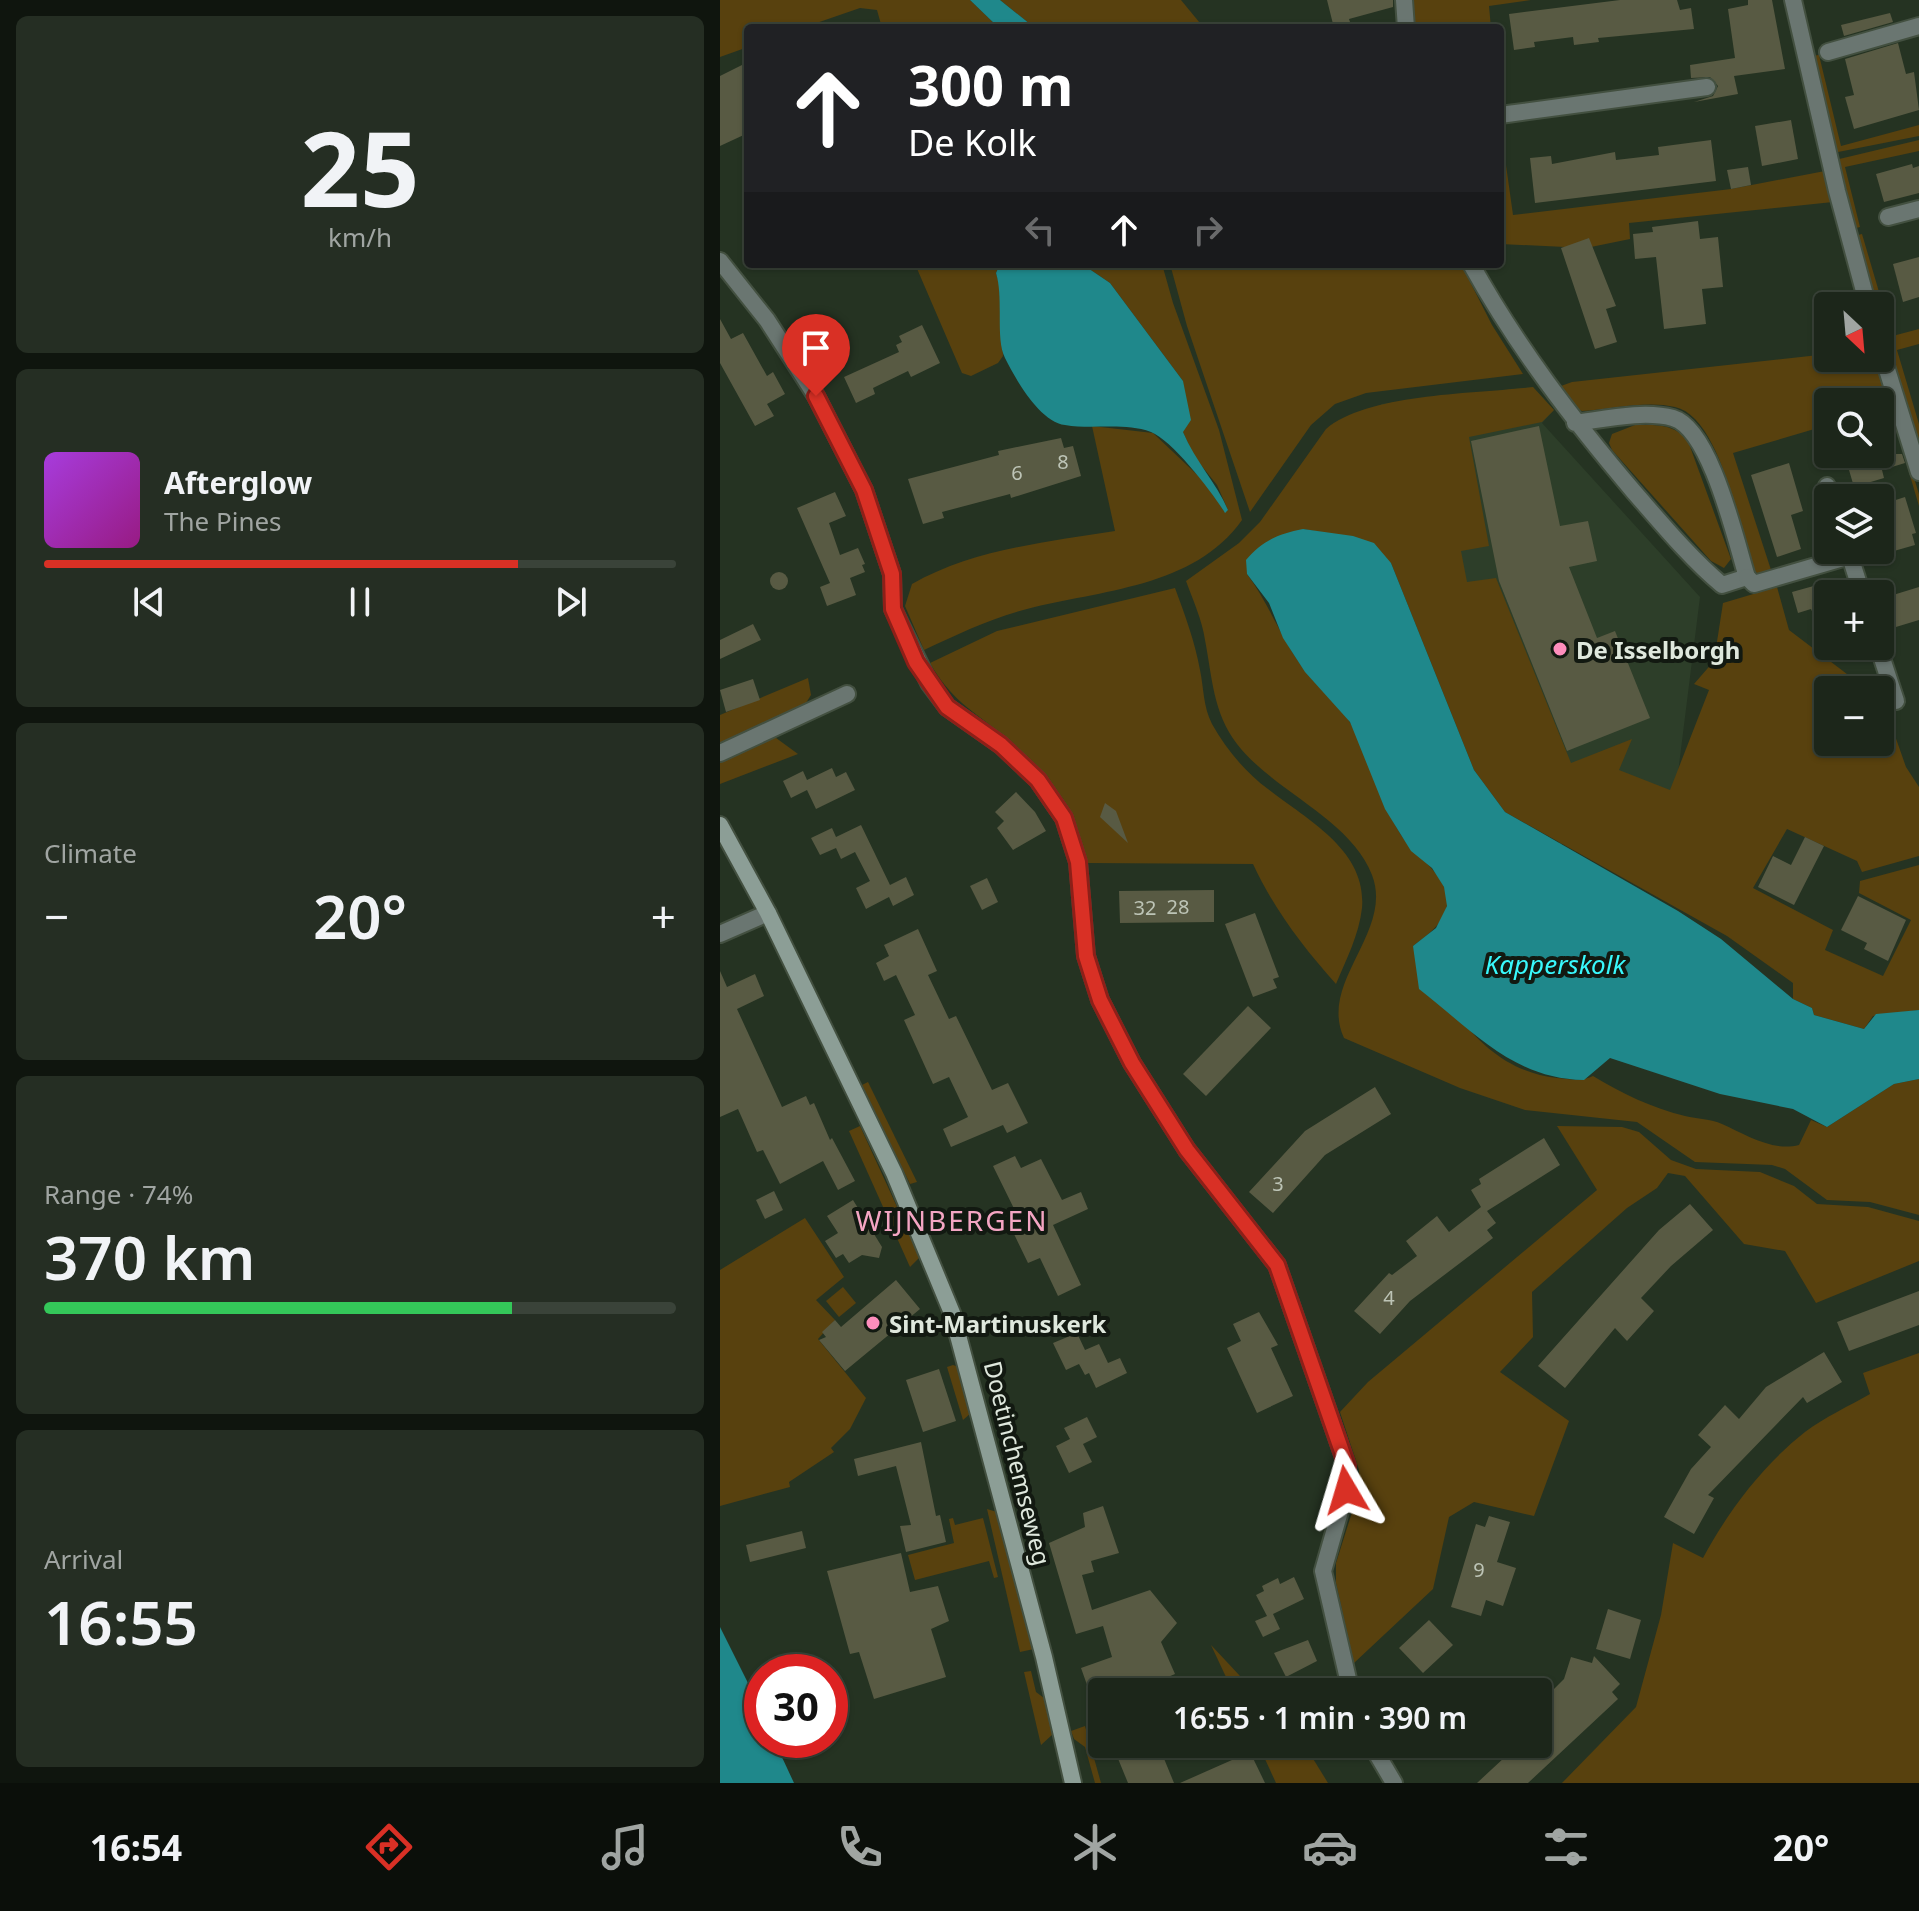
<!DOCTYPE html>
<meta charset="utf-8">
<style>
:root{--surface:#1c261a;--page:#252e23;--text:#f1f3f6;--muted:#a0a5a2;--line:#3a4339;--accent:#d93025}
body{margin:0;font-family:"Noto Sans",sans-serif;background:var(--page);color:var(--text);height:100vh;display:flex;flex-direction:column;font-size:30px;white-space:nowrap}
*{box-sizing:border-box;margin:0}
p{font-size:26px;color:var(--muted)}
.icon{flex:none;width:44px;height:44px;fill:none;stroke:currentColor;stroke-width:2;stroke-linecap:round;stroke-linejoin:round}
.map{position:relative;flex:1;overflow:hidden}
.panel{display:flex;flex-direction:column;gap:16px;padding:16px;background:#0f150e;width:720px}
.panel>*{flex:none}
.banner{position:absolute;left:24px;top:24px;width:760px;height:244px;border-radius:8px;box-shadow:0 2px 6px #0004,0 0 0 2px var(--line);background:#202124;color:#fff;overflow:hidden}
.needle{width:52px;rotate:154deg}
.tools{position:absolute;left:1094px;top:292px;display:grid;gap:16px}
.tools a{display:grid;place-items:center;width:80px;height:80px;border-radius:8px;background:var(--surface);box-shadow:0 2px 6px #0004,0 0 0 2px var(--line);font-size:40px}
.speed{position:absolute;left:24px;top:1654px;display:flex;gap:16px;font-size:40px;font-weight:700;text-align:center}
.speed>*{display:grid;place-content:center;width:104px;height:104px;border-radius:50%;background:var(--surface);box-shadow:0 2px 6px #0004,0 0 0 2px var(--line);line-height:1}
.speed .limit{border:12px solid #d22;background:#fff;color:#111}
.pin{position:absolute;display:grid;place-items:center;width:68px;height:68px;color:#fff;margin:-82px -34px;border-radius:50% 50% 50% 0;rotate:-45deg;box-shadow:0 0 8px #0007}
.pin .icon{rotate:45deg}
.me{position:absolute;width:88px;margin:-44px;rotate:353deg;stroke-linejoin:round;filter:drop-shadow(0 0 6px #0008)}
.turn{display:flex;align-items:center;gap:28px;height:168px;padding:0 32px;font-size:36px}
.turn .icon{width:104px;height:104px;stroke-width:2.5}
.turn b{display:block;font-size:56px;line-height:68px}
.lanes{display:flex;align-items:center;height:76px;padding:0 32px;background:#0003;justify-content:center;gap:40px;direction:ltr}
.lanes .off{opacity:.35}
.big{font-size:60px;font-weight:600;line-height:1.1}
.panel .widget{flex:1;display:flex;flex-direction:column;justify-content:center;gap:12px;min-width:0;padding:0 28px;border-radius:12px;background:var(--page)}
.panel .dial{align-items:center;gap:0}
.dial b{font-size:104px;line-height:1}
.song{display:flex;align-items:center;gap:24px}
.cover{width:96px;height:96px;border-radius:12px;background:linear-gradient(135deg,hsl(280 70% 55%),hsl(310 70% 35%))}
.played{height:8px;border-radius:4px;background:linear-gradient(90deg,var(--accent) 75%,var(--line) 75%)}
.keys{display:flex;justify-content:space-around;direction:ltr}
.heat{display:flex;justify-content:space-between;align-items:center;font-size:44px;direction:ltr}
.charge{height:12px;border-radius:6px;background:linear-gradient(90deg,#34c759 74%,var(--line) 0)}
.trip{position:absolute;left:368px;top:1678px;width:464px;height:80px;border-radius:8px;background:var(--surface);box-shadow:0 2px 6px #0004,0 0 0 2px var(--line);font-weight:600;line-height:80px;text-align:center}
.menu{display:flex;height:128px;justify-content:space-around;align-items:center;background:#0b0f0a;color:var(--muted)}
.menu .icon{width:56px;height:56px}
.menu .on{color:var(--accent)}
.menu b{font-size:36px;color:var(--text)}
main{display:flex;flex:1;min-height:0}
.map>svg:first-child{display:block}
</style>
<main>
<section class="panel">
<div class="widget dial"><b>25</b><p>km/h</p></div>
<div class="widget">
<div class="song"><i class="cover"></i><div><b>Afterglow</b><p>The Pines</p></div></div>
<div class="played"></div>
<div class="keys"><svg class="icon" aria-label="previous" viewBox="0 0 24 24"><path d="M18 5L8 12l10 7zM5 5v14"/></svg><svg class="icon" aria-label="pause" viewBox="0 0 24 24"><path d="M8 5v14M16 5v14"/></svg><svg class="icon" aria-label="next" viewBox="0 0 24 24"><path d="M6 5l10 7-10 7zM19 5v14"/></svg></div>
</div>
<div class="widget"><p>Climate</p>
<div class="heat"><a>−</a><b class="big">20°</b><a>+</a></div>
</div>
<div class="widget"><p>Range · 74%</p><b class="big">370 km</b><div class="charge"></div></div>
<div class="widget"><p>Arrival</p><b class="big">16:55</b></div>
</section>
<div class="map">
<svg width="1199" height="1783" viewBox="0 0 1199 1783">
<rect width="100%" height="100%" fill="#253322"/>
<path fill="#2d3e29" d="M813,387L834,410L822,423L980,597L955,797L840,845L661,404Z"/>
<g fill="#58410e">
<path d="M0,0H250L279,28H162L157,10L140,8L82,28H28V47L0,57Z"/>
<path d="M280,0H461L484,28H315Z"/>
<path d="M692,0H811L769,6L771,28H695Z"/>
<path d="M1099,55L1121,146L1199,125V136L1113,153L1091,56Z"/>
<path d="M780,122L793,215L1011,189L1105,171L1113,202L909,223L910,239L866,248L780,244Z"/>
<path d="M1199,140V151L1125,167L1140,227L1132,229L1115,160Z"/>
<path d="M1142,234L1167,319L1160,321V306H1154L1134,236Z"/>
<path d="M195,264H280L276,273L281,290L283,356L278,363L251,376L242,373Z"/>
<path d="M362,264H442L453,303L499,430L522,520C474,588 380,590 307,609C271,618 238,634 204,650L185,606L192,584C253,549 327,542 395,531L372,426L433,433L489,486L505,512L508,510L497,485L473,455L463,432V381L390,283Z"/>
<path d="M450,264H741L772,325L803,374L646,393L615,404L591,425L530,512L467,326Z"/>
<path d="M1199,329V344L1177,350L1199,424V454L1165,338Z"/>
<path d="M1108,354V358H1156L1199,494V506L1170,408L1160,411V402H1108V425L1013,453L1052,573L1039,576L1031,565C1020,527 999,416 955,407C927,400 891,409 862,411C852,408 842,397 841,386L852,382Z"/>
<path d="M813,387L834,410L822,422L749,437L769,546L741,551L747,582L776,578L851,763L912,739L899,770L950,790L989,690L974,684L994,661L1003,603L1057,587L1069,630L1148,690H1108V742H1160V703L1166,710L1186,767L1199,787V856L1142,872L1137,861L1067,829L1033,888L1113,930L1105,950L1163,976L1191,920L1139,893L1140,881L1199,865V1010L1153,1016L1144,1029L1094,1015L1092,1008L1073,999V983L1007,936L785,812L754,770L671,563L600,532L583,529L527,574C549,604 561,638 583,668C597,688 619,702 631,724C650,761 659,800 681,835C695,857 730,875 727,905C725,923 706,936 693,946C727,1003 763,1070 837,1078C850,1079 861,1082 873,1076C901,1093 932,1108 965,1116C977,1119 991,1119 1002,1124C1025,1134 1052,1152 1079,1145L1091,1120L1107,1127L1174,1084L1199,1079V1215L1150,1202L1107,1200L1065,1169L1052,1165L975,1162L917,1122L805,1110L740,1088L624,1038C598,982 674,932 652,875C631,819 553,791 517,744C493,713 492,676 485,640C482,620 473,600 466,581L519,543L540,522L606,429C649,393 756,394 813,387Z"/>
<path d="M915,425C937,425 953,423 968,441L1011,559L1004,568L991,561L892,450L889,443L892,434Z"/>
<path d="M455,588C465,615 475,642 480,670C484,689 483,706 492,724C506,749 525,772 548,789C587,820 647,850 642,908C639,935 626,960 616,984C582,946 554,909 533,864L367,863C354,806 328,773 284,736C252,710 231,700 210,663L277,631Z"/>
<path d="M88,678L91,695L86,703L0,745V715Z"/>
<path d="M52,735L78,754L0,784V760Z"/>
<path d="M148,1082L197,1182L190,1184L142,1085Z"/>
<path d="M140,1126L200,1257L190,1267L129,1131Z"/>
<path d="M837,1126L902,1127L919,1132L951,1160L976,1169L1040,1172L1074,1186L1097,1204L1148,1207L1199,1221V1261L1096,1303L1065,1251L1024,1244L965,1176L948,1173L937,1188L907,1208L812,1292L813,1337L780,1372L849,1421L814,1516L754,1502L729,1517L713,1589L634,1663L616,1583V1563L639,1490V1470L620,1412L648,1382L877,1190Z"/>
<path d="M85,1218L124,1277L96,1300L115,1320L98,1339L146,1398L130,1429L111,1448L114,1452L69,1482L70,1487L0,1506V1270Z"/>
<path d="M123,1287L136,1303L119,1317L106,1301Z"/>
<path d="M1199,1353V1783H842L916,1707L941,1615L953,1543L983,1558C1009,1510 1042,1466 1085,1432C1105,1417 1129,1406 1150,1394L1143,1373Z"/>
<path d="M233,1365L239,1367L251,1413L243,1420L227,1367Z"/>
<path d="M267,1509L277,1512L314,1649L300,1652Z"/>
<path d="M233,1518L235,1525L263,1518L278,1577L274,1578L269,1561L195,1580L188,1555L234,1543L229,1519Z"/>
<path d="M491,1645L535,1692H513Z"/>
<path d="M311,1671L316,1692L324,1698L333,1734L321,1745L304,1672Z"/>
<path d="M365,1726L381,1783H375L365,1747L354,1739L351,1731Z"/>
<path d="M538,1744H584L608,1783H556Z"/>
</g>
<g fill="#1f888b">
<path d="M250,0H280L315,28H279Z"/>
<path d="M280,264H362L390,283L463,381L471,420L463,432C475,461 496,482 508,510L505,513C493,493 452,440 431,432C403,422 373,430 345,425C320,422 296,380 285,358C275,338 284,299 276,273Z"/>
<path d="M583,529L633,536L654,543L671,563L754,770L785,812L958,911L1001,939L1073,999L1092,1008L1094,1015L1144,1029L1156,1014L1199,1010V1079L1174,1084L1107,1127L1073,1109L1000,1094L890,1058L864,1080C793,1079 752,1030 699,989L693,946L716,928L727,906L724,887L712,868L691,851L665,809L630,722L585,672L563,638L549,603L527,574L526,560C542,541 558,534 583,529Z"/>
<path d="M0,1627L42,1711V1740H54L74,1783H0Z"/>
</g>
<g fill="#585a43">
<path d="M607,0H673V7L629,19L632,28H614Z"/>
<path d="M900,0H957L960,10L971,8L974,29L878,38L879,42L854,45L853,37L814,42L815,47L794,50L789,14Z"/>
<path d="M1028,0H1052L1065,69L1014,76L1018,94L974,102L993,96L998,86L990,77L971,78L970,65L1015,58L1008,9L1028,5Z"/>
<path d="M1170,13L1173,22L1124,36L1121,25Z"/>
<path d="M1178,43L1186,74L1194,72L1199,110L1134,129L1125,97L1134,95L1125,59Z"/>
<path d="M28,62V133L0,146V76Z"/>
<path d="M1071,120L1078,159L1042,166L1035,126Z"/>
<path d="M991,140L996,181L815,203L810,158L831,156L832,164L895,152L896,160L939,155L938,147Z"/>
<path d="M1192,164L1193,168L1199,166V193L1164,202L1156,174Z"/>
<path d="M1028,167L1031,185L1011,189L1007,170Z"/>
<path d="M978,221L980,239L998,237L1003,287L982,289L986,324L944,329L936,257L915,259L913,234L933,232L932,227Z"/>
<path d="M869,238L896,306L886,309L897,342L875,349L841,248Z"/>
<path d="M1199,257V297L1183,302L1173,264Z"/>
<path d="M0,319L11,339L23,333L47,376L53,372L65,394L47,404L54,416L35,426L0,363Z"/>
<path d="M202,325L220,363L191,377L188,371L153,388L155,394L136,403L124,377L179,352L176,345L182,342L179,336Z"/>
<path d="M819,426L840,526L868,521L877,561L849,567L877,638L895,631L930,718L847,751L779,581L751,441Z"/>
<path d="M341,438L344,448L353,446L361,476L291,498L290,494L222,512L224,518L203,524L188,479L279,455L278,451Z"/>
<path d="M1145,454H1182L1185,463L1162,470L1164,478L1134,487L1129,470L1148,464Z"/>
<path d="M1069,463L1083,511L1071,515L1081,549L1057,557L1031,475Z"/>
<path d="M115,492L126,516L109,523L120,555L138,548L145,564L142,565L145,572L130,578L136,595L107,606L100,587L110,583L77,508Z"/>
<path d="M1185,497L1196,533L1192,534L1195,545L1174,551L1160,505Z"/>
<circle cx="59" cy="581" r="9"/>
<path d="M1108,582V611L1094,616L1091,609L1078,613L1072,592Z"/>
<path d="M1199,587V620L1166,630L1160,599Z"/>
<path d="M33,624L41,640L0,659V640Z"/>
<path d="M33,679L40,700L6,712L0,690Z"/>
<path d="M112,768L116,777L126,772L135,790L96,809L87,790L71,798L63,781L83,771L87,780Z"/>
<path d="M296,792L315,812L326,831L293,850L277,828L284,821L275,812Z"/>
<path d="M385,803L396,811L408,843L380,817Z"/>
<path d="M141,825L170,885L186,877L194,895L173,906L169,897L146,909L136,888L150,881L135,852L121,859L116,848L100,855L91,838L112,828L116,837Z"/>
<path d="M1085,837L1104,846L1074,905L1038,887L1053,856L1071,865Z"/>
<path d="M267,878L278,902L262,910L250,886Z"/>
<path d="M494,890V922L400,923L399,891Z"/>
<path d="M1138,896L1186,920L1168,961L1144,949L1147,943L1121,930Z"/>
<path d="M535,913L559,977L553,979L557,988L533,997L505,924Z"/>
<path d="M198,929L217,971L208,975L229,1019L236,1016L272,1090L288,1083L308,1123L287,1133L283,1125L231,1147L223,1129L248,1117L229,1077L213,1084L184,1020L195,1015L176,975L164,981L156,963L169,956L164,945Z"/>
<path d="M0,971L7,987L35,974L44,996L17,1009L62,1107L86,1096L90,1105L94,1103L110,1140L112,1138L135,1181L118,1190L103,1161L60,1184L43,1150L37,1152L18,1109L0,1117Z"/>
<path d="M528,1006L551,1028L486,1096L463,1074Z"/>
<path d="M655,1087L671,1114L605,1155L553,1213L529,1192L585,1131Z"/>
<path d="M824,1138L840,1165L767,1211L776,1223L767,1230L773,1238L690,1301L660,1334L634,1311L669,1273L672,1275L697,1256L686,1241L717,1216L729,1232L761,1207L751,1190L761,1184L759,1179Z"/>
<path d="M295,1156L301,1168L321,1159L342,1200L361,1192L368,1209L333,1225L361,1285L338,1296L320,1258L308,1263L293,1232L303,1227L273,1166Z"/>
<path d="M54,1191L63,1210L45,1219L36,1200Z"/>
<path d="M133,1200L162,1247L159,1258L142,1255L129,1263L123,1254L116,1258L105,1241L118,1233L107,1216Z"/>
<path d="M970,1204L993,1230L951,1266L921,1298L934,1311L907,1341L895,1328L845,1388L818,1366L939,1230Z"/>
<path d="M176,1280L200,1309L125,1371L99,1340L106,1337L102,1332L115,1320L121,1327Z"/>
<path d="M1199,1291V1325L1129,1351L1117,1322Z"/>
<path d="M539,1312L558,1345L551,1348L573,1396L537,1413L507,1348L521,1341L513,1324Z"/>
<path d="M357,1333L365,1350L379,1344L388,1363L400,1358L407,1373L376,1388L369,1373L365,1375L359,1364L346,1370L333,1343Z"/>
<path d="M1104,1352L1122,1382L1087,1403L1083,1397L988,1495L994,1498L974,1534L944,1517L971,1469L991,1447L978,1435L1005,1405L1019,1419L1046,1387Z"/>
<path d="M219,1369L236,1421L203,1432L186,1380Z"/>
<path d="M367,1417L377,1437L363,1444L372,1462L349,1473L336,1446L350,1439L344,1428Z"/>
<path d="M201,1442L216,1516L220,1515L226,1542L186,1552L180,1526L191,1525L176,1466L138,1476L134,1459Z"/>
<path d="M383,1506L399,1553L371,1561L374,1572L362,1575L372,1610L430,1590L457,1623L441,1642L455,1674L434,1683L430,1676L371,1696L361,1668L392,1657L383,1626L356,1634L329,1543L365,1527L363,1513Z"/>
<path d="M769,1516L790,1522L777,1562L796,1568L783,1606L766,1600L761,1616L731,1607L756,1524L765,1527Z"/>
<path d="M82,1531L86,1548L30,1562L26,1545Z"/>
<path d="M181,1553L190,1592L218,1586L229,1621L211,1629L226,1677L154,1699L139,1652L130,1654L107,1571Z"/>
<path d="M574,1577L584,1599L553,1614L560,1629L543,1637L535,1621L547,1616L536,1595L544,1591L542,1586L558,1578L560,1584Z"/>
<path d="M888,1609L921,1620L910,1659L876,1649Z"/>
<path d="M709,1620L733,1645L703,1673L679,1648Z"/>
<path d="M588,1640L597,1661L566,1677L554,1653Z"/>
<path d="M874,1656L900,1684L892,1692L898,1699L808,1783H757L799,1744H818V1731L825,1724L818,1716V1705L844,1679L851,1657L872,1663Z"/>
<path d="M392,1744H438L454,1783H408Z"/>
<path d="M530,1752L545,1783H460Z"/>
</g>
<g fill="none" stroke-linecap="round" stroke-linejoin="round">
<g stroke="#435040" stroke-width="20">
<g id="street">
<path d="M684,0L686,28"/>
<path d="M1073,0L1117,191L1148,306"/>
<path d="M1108,52L1199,26"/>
<path d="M780,115L987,87"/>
<path d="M1168,217L1199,209"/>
<path d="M0,261L47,320L96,396L144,490L172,574L173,609L209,683L227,707L281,745L318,780L344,818L358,862L366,956L380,1000L412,1063L467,1150L557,1265L627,1466L626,1490L603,1571L631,1692"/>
<path d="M751,264C797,347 853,420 914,492C942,524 970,558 1002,585L1027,577C1016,542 991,429 953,418C924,410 885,419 855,423"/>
<path d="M1160,347L1199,472"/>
<path d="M1107,486L1111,498"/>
<path d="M1128,550L1142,594"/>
<path d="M1027,577L1034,584L1130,556"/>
<path d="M1158,646L1176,701"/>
<path d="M0,753L127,694"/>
<path d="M0,934L48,913"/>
<path d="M651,1744L674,1783"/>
</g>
</g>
<g stroke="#435040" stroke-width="20">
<path id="secondary" d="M0,825L48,913L174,1173L232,1313L324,1657L353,1783"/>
</g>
<use href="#street" stroke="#6a7671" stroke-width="16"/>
<use href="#secondary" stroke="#8c9e96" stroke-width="16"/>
</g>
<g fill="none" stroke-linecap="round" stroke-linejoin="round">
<g stroke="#8d1f18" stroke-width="20">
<path id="route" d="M96,396L144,490L172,574L173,609L196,662L227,707L281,745L318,780L344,818L358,862L366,956L380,1000L412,1063L467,1150L557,1265L627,1466L626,1490"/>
</g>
<use href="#route" stroke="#d93025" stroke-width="14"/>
</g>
<g fill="#fe8ebc" stroke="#121911" stroke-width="3">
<circle cx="840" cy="649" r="8"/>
<circle cx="153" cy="1323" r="8"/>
</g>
<g text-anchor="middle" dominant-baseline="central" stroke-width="8" stroke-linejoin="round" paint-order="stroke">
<g font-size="20" fill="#bdc4b6">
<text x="343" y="461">8</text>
<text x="297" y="472">6</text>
<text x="458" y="906">28</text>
<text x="425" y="907">32</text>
<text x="558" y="1183">3</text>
<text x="669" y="1297">4</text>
<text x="759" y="1569">9</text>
</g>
<g font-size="24" font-weight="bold" fill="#dfe8dd" stroke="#121911" text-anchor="start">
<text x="856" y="649">De Isselborgh</text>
<text x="169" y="1323">Sint-Martinuskerk</text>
</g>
<g font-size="24" fill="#dfe8dd" stroke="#121911">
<text transform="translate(298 1463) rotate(76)">Doetinchemseweg</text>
</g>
<g font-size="26" font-style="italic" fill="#39f8fc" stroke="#121911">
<text x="835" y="964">Kapperskolk</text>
</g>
<g font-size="28" letter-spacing="2" fill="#f4a5c3" stroke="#121911">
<text x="232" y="1220">WIJNBERGEN</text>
</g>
</g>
</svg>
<div class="tools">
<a><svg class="needle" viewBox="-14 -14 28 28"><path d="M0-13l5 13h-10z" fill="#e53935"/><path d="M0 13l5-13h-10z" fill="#a0a5a2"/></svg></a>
<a><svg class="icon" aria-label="search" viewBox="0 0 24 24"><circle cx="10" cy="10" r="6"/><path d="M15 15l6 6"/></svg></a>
<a><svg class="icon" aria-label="layers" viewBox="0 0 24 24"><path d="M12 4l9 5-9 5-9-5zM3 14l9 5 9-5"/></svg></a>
<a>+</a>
<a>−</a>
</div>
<div class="speed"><div class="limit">30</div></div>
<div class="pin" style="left:96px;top:396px;background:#d93025"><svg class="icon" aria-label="arrive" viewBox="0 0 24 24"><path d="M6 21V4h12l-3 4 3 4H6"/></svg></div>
<svg class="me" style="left:626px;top:1490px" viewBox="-20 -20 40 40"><path d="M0-17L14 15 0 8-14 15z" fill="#d93025" stroke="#fff" stroke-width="4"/></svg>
<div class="trip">16:55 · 1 min · 390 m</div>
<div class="banner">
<div class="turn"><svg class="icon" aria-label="ahead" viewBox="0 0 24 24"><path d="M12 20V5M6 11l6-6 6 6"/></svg><div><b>300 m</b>De Kolk</div></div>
<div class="lanes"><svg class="icon off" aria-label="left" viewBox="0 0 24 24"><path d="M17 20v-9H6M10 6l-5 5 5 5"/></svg><svg class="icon" aria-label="ahead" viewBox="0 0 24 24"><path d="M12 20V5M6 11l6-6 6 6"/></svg><svg class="icon off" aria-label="right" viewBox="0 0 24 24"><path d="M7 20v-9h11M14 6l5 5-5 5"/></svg></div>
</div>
</div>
</main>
<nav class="menu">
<b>16:54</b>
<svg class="icon on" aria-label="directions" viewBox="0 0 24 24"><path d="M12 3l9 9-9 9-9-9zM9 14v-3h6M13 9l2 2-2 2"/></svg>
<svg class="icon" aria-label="music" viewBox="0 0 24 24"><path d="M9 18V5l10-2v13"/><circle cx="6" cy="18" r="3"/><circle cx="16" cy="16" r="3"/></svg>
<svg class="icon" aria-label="phone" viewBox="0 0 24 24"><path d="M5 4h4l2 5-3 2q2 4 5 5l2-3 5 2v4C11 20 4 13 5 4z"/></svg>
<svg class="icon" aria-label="climate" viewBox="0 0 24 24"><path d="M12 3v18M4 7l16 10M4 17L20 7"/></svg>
<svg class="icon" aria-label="car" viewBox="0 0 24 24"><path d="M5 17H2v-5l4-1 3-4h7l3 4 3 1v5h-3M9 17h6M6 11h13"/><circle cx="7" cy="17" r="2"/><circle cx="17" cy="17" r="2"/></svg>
<svg class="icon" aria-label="filters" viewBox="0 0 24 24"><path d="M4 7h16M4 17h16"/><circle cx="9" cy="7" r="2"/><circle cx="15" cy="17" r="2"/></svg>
<b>20°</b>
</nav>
